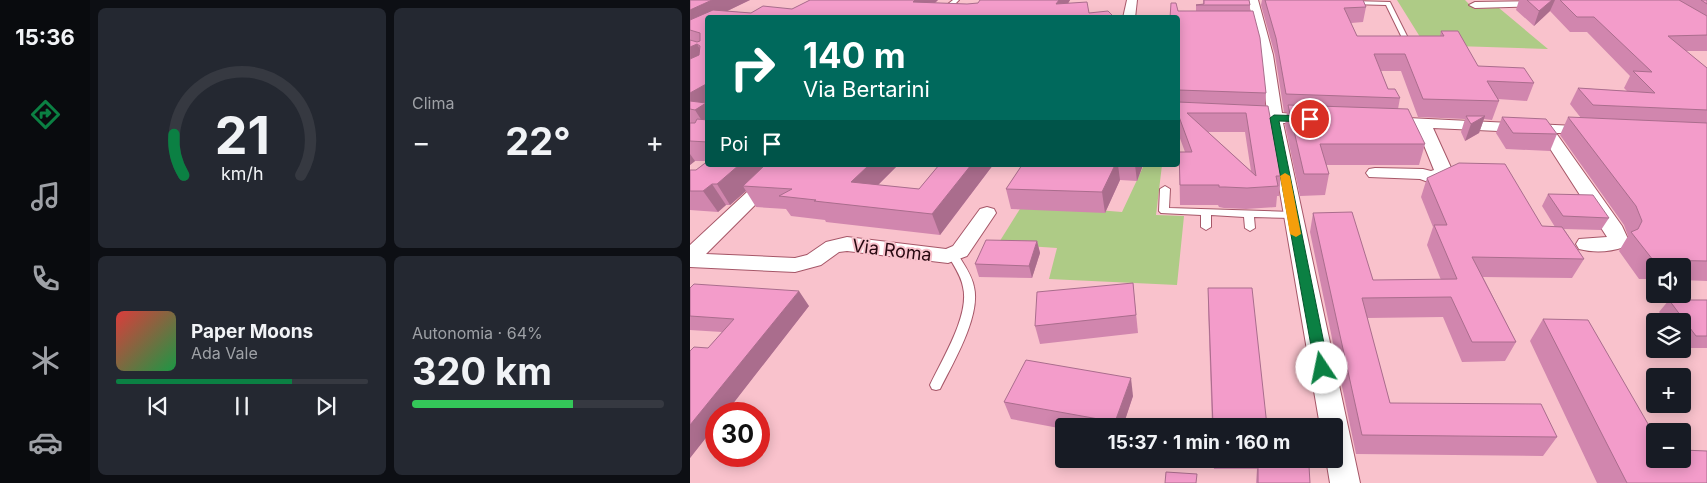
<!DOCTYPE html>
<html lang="it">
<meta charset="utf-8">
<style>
:root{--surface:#171b24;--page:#242831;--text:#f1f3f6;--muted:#9ea1a6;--line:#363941;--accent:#0b8043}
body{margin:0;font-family:Inter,sans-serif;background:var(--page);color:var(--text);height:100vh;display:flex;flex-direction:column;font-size:19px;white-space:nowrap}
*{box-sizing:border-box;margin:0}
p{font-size:16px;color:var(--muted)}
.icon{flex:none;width:28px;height:28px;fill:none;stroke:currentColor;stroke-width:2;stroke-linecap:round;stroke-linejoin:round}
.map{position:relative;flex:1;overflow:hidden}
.details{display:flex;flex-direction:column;gap:8px;padding:8px;background:#0d0f14;width:600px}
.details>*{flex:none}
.hud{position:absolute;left:15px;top:15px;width:475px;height:152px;border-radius:5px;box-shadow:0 2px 12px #0003;background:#00695c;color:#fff;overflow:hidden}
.buttons{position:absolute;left:956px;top:258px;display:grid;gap:10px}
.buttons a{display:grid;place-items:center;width:45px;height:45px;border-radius:5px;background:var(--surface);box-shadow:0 2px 12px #0003;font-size:25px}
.speed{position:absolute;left:15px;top:402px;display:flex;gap:10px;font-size:25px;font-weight:700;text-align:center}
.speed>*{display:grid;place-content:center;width:65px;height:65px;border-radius:50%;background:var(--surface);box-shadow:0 2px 12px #0003;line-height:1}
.speed .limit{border:8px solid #d22;background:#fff;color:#111}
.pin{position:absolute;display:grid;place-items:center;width:42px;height:42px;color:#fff;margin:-21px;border:2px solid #fff;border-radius:50%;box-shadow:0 1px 5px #0007}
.me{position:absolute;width:55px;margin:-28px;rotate:349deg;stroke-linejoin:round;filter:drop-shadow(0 0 4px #0008)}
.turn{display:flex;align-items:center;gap:18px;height:105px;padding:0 15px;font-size:22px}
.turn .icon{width:65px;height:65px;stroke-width:2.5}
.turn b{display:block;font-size:35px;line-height:42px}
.then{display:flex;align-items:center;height:48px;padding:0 15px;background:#0003;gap:10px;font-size:19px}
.big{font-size:38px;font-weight:700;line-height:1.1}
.details .widget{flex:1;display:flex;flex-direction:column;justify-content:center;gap:8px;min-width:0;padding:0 18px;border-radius:8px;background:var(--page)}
.details .dial{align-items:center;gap:0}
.dial svg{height:130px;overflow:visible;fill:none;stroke:var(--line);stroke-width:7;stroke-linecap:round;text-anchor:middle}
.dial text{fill:var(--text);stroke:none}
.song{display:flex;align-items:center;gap:15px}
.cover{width:60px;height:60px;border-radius:8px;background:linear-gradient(135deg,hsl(0 70% 55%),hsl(140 70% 35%))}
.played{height:5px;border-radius:2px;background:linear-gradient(90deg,var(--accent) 70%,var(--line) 70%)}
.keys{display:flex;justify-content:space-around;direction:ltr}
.heat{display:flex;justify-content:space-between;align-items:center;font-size:28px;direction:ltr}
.charge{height:8px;border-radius:4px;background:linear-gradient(90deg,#34c759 64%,var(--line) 0)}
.details .tiles{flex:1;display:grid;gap:8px;grid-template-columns:repeat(2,1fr)}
.trip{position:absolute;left:365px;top:418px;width:288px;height:50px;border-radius:5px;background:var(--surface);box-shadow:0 2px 12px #0003;font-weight:700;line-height:50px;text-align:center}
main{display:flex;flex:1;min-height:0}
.menu{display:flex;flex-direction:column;width:90px;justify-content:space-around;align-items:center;background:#090b0e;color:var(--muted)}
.menu .icon{width:35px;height:35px}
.menu .selected{color:var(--accent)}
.menu b{font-size:22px;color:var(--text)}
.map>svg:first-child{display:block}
</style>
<main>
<nav class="menu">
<b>15:36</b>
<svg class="icon selected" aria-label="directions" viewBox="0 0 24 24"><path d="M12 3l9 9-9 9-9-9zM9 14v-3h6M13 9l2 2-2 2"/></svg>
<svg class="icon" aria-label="music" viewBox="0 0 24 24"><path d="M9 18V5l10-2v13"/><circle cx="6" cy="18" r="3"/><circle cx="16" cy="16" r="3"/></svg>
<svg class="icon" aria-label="phone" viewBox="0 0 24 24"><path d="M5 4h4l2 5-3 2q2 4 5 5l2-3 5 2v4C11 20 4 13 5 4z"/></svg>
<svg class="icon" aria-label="climate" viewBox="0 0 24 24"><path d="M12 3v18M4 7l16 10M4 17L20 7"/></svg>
<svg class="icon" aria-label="car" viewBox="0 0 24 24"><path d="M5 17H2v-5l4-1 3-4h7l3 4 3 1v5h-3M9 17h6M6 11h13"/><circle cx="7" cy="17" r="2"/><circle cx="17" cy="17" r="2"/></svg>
</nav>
<section class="details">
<div class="tiles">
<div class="widget dial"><svg viewBox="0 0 100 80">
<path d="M14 69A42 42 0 1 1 86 69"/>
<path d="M14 69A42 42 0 0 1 8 44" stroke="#0b8043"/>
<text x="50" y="56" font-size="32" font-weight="700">21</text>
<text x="50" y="72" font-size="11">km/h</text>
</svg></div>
<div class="widget"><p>Clima</p>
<div class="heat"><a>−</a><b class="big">22°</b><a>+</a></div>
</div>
<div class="widget">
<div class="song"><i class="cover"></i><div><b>Paper Moons</b><p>Ada Vale</p></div></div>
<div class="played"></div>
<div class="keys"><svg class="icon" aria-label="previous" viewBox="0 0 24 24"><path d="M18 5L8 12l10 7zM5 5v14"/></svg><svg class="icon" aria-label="pause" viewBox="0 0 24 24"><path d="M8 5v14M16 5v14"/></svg><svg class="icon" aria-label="next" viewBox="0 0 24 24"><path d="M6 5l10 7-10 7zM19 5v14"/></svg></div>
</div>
<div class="widget"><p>Autonomia · 64%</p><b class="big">320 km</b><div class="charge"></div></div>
</div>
</section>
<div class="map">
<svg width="1017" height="483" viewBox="0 0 1017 483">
<rect width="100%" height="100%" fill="#f9c2cc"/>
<g fill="#aecb86">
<path d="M707,0H775L784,9L809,8L858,49L735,45Z"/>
<path d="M454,165H472L466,215L494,216L487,285L359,279L367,248L308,244L333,204L432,212Z"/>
</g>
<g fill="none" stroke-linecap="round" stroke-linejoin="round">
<g stroke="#a65768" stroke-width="2">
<g id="lane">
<path d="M263,0H269L265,4L273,6L270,8L258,6V4Z"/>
<path d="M662,1L700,2L722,46L721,47L716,46L696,5L660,4V2Z"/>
<path d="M475,186L480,189L479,208L602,212L607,215L602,218L564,217L565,228L560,231L555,228L554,217L521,215V227L516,230L511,227V215L471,213L469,211L470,189Z"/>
<path d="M263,251L267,253C273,263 282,275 284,287C291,316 263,363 250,389L246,390L242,389L240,385C252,359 280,315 273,287C271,275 263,265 258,255Z"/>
</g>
</g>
<g stroke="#a65768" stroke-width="2">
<g id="street">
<path d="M437,0H447L445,18H433Z"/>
<path d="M558,0H568L583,55L592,113L628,116L631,119L628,122L593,123L670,483H640L636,459H644V426H630L578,122L549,120L546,117L549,114L577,113L571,55Z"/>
<path d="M855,1L859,2L861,4L859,6L785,8L779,5L785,2Z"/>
<path d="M697,117L906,127L908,130L906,133H866L932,226L938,239L934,247C920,252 904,253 889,249L886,244L889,239L917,237L850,133L743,128L763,172L760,176L741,183L730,179L679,177L676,173L679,169L685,168L733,169L741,171L744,170L727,128L692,125L689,122L692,119Z"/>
<path d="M86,165H105L16,254L105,258L117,255L136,242L157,237L256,249L263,246L290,209L297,207L304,209L306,213L277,256L258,263L157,251L149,252L131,265L105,272L0,267V245Z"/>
</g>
</g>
<use href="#lane" fill="#fff" fill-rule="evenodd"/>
<use href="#street" fill="#fff" fill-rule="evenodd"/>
</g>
<g fill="#d186ae" fill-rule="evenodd">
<path d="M0,0H60L37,11L61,13L102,9L120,0H248L245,3L277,4L380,0L378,3L399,13L425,18H18V165H208L188,185L229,189L249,165H303L250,235L136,222L135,220L101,216L96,209L66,207L56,191L40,205H36L28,212L0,210V170H6L17,161H5L0,165Z"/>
<path d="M513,0H559L560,5V11L576,93L575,106L591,176L589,196H587L586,207L556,209L534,208L529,207L528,205H490L489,152H495L488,133V11H506V5L513,4ZM518,132H555L561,171Z"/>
<path d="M572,0H673L676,7L673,22L661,23L667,36H750L751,31L788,66L844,83L837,101L808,99L809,101L802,120L794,119L789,133L775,141L771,132L775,119L728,117L711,71H691L698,89L710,98L708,109L735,144L729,165H636L639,174L635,195L610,196L595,125L597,112H594L585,55L571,5Z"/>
<path d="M829,0H1017V51H996L1017,68V281L992,280V266H965V279H949L929,251L938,236L934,225L870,135L878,117L891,118L880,104L888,88L937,91L934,88L940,76L897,32H880L860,11L844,26L826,10Z"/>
<path d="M812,117L867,134L860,151L816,149L806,133Z"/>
<path d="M315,165H453L447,181L430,180L415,213L321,209L316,189L331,167Z"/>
<path d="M737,178L852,226L865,227L852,206L858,194L919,218L911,230L874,229L894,259L882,278L793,277L826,342L815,361L772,362L753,317L677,318L700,403L867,437L853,456L666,454L620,232L623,213L683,280H751L737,245L743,227L731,197Z"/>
<path d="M347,241L350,253L342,278L289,277L285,264Z"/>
<path d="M443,283L448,333L350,344L345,326Z"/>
<path d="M0,288L119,306L0,458V351L18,348L32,332L0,330Z"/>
<path d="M518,288L577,426H522L518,306Z"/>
<path d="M979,300H1017V348H995L992,344V321H976L969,312Z"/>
<path d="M853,319L965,459L1017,483H907L840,341Z"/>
<path d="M443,396L433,426H374V429L321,419L314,402Z"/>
<path d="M523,459H578V463L620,483H566L567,469H524Z"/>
</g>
<g fill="#aa6d8d">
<path d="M22,0H60L0,29V10Z"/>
<path d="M225,0H248L228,18L223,2Z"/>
<path d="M369,0H380L370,18L366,4Z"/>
<path d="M862,0H865L860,11L844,26L849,11Z"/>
<path d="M7,44L17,61L0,68V47Z"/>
<path d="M18,83V129H17L5,110L0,109V93Z"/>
<path d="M795,116L789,133L775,141L781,124Z"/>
<path d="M0,154L5,161L0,165Z"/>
<path d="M49,165H84L53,186L56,191L40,205L27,184Z"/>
<path d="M179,165H208L171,202L161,182Z"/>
<path d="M281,165H303L250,235L242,214Z"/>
<path d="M425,165H428L430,180L415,213L412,192Z"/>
<path d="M445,165H453L447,181Z"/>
<path d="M22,184L36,205L28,212L13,191Z"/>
<path d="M347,241L350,253L342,278L339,266Z"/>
<path d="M109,291L119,306L35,414H26V425L0,458V425Z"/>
<path d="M441,378L443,396L433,426H426L425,422Z"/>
</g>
<g fill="#f39cca" stroke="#aa6d8d" fill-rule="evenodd">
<path d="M0,0H22L0,10Z"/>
<path d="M120,0H225L223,2L277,4L288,3L290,0H369L366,4L397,2L399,13L418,11L425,18H18V83L0,93V59L9,55L10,46L7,44L0,47V40L7,42L10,41V33L0,30V20L23,10L61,13L73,6L102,9Z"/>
<path d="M514,0H559L560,5H506L514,4Z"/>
<path d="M575,0H673L676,7L654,8L667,36H754L751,31H768L788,66L834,68L844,83L797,81L809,101L733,99L715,54H684L698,89H705L710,98L596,94L586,38Z"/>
<path d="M837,0H862L849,11Z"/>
<path d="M870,0H989L1017,16V35L978,36L1017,68V110L903,105L888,88L965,93L943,71L962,72L904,17H887Z"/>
<path d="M1011,0H1017V4Z"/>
<path d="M481,3H486L488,11H563L570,38L576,93L488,90V18H480Z"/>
<path d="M0,101L16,103L5,110L0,109Z"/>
<path d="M488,102L578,106L591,176H586L588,186L557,188L535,187H529V185H490L489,152H502L488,114ZM497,113H556L566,176Z"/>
<path d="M598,105L718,109L735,144H630L639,174H614Z"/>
<path d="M776,116H795L781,124Z"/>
<path d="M812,117L856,119L867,134L823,133Z"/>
<path d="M878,117L1017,123V261L963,260L941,232L948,229L952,221L946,206Z"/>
<path d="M7,119L18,120V142L0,141V123H5Z"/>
<path d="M18,161V165H49L27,184H22L13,191H0V170H6Z"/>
<path d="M769,163L815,164L852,226L872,227L894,259L782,257L826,342H782L761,297L672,298L700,403L851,404L867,437L672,435L623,213L662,212L683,280L767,279L744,225H757L737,178Z"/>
<path d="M75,165H179L161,182L229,189L249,165H281L242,214L124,201L126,200L89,196L102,189L53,186Z"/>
<path d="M332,165H425L412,192L316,189Z"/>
<path d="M858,194L903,195L919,218L873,216Z"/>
<path d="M296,240L347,241L339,266L285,264Z"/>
<path d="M443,283L446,315L345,326L347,292Z"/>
<path d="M4,284L109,291L0,425V351L4,347L18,348L44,319L0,316V288Z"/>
<path d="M518,288H562L577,426H523Z"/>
<path d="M979,300H1017V336H1006Z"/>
<path d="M853,319L898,320L965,436V459H992V450L1017,451V483H937Z"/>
<path d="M336,360L441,378L425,422L314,402Z"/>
<path d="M568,463L619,466L620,483H568Z"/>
<path d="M476,472L507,474L506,483H475Z"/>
</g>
<path fill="#0b8043" stroke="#07532c" d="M584,115L620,116L625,119L620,122L589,121L639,368L637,372L632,374L627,372L625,368L580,118Z"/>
<path fill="#f59e0b" d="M595,173L600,176L611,234L606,237L600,234L590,176Z"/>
<g text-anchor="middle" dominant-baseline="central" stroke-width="4" stroke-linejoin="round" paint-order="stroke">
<g font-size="18" fill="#280911" stroke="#f9c2cc">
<text transform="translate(202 250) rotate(7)">Via Roma</text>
</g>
</g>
</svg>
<div class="buttons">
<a><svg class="icon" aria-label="sound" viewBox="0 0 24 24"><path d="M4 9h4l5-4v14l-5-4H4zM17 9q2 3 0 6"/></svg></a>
<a><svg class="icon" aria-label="layers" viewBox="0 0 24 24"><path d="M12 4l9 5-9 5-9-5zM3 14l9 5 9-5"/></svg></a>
<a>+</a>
<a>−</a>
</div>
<div class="speed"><div class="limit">30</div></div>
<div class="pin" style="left:620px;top:119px;background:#d93025"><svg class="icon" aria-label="arrive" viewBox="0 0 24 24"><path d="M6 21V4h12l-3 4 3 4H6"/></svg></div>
<svg class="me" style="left:632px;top:368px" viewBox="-20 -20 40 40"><circle r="19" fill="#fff"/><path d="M0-13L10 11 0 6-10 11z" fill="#0b8043"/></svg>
<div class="trip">15:37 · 1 min · 160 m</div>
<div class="hud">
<div class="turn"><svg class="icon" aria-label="right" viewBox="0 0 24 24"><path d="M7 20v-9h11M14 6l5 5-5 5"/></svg><div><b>140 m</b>Via Bertarini</div></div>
<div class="then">Poi<svg class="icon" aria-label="arrive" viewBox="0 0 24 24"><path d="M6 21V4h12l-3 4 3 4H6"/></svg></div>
</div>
</div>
</main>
